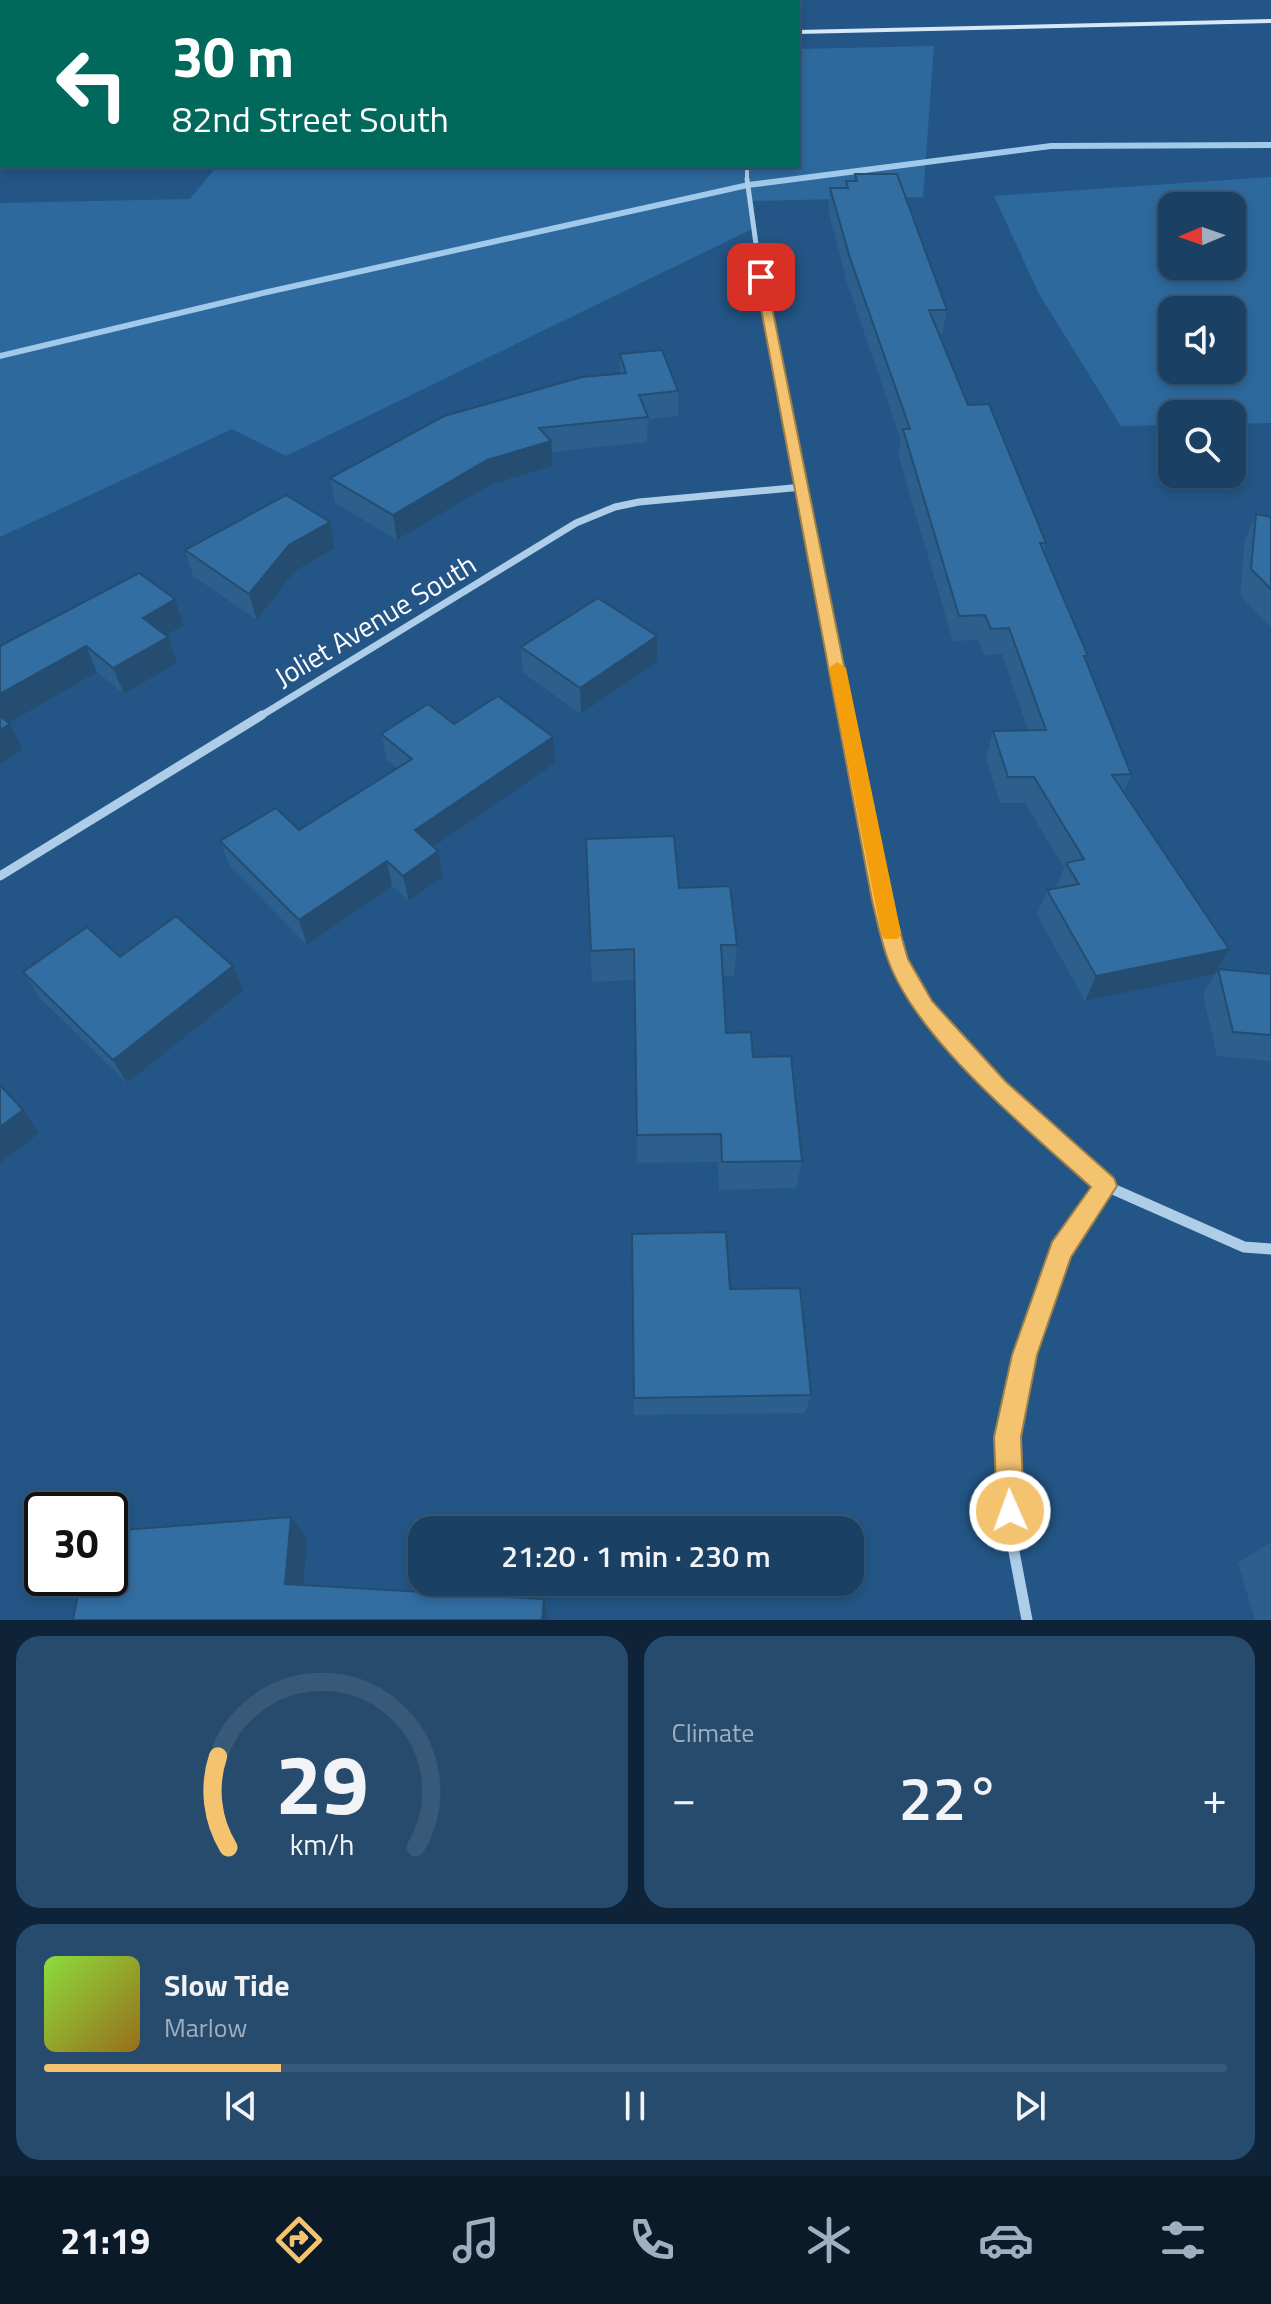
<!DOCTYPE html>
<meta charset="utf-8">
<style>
:root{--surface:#1a4064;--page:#274b6d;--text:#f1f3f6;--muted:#9fafbf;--line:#385978;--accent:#f4c370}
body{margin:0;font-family:"Titillium Web",sans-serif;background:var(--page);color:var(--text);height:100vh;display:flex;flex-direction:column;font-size:30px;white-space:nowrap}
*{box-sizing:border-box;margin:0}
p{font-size:26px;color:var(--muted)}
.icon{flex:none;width:44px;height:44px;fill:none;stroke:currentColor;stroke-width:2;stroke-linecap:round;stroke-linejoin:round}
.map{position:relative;height:1620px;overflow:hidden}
.side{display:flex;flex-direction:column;gap:16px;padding:16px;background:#0e2337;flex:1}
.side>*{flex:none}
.top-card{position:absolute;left:0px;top:0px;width:800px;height:168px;box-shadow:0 4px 12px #0003,0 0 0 2px var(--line);background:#00695c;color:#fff;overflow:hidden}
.needle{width:52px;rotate:268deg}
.tools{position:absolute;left:1158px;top:192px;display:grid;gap:16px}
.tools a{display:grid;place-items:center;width:88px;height:88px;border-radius:16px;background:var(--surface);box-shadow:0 4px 12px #0003,0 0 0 2px var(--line);font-size:40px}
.speed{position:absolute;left:24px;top:1492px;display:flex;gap:16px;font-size:40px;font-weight:700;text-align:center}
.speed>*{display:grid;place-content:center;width:104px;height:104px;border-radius:50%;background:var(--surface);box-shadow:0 4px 12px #0003,0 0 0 2px var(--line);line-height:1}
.speed .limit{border:4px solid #111;border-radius:12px;background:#fff;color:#111}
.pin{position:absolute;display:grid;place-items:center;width:68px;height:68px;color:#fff;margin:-34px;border-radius:16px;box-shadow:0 4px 12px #0006}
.me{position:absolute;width:88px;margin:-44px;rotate:358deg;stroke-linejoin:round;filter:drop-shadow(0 0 6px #0008)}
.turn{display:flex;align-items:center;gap:28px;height:168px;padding:0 40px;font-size:36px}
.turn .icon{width:104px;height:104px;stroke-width:2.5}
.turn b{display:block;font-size:56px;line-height:68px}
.big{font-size:60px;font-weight:600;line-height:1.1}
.side .card{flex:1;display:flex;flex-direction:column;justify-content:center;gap:12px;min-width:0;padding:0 28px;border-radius:24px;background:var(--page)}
.side .dial{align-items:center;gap:0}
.dial svg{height:208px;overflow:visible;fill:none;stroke:var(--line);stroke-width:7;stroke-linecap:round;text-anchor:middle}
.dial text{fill:var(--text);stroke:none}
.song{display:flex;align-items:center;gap:24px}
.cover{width:96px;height:96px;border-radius:12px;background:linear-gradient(135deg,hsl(90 70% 55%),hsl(40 70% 35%))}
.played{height:8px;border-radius:4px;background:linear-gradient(90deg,var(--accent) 20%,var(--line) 20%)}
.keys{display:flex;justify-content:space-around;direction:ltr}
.heat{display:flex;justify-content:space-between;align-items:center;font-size:44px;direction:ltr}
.side .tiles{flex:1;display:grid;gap:16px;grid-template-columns:1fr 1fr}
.card:last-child{grid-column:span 2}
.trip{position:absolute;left:408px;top:1516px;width:456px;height:80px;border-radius:24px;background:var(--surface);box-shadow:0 4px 12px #0003,0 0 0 2px var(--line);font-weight:600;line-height:80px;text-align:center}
.tab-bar{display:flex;height:128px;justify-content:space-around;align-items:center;background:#0a1a28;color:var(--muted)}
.tab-bar .icon{width:56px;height:56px}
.tab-bar .on{color:var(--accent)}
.tab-bar b{font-size:36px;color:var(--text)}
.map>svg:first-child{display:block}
</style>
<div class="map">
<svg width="1271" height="1620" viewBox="0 0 1271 1620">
<rect width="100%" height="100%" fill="#235686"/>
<g fill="#2e699d" fill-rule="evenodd">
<path d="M934,46L923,197L750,201L754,228L286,456L232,429L0,537V203L190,199L217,166H798V49Z"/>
<path d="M1271,177V423L1232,424V414H1172V425L1121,426L1039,294L994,196ZM1172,206H1232V266H1172ZM1172,310H1232V370H1172Z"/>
</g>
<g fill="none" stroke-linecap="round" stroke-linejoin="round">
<path fill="#a1c9ea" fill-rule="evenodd" d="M1271,142V148L1051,149L748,188L263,296L0,359V353L263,290L748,182L1051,143Z"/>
<g stroke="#adcde9" stroke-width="4">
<path d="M798,70V77"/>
<path d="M747,181V166"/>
</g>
<path stroke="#adcde9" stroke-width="5" d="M747,179L764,302L786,414"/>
<g stroke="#adcde9" stroke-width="7">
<path d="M786,412L846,717"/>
<path d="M259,717L576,523L615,507L639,502L803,487"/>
</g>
<g stroke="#adcde9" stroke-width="9">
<path d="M846,715L882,900L898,960L924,1007L998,1089L1022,1111"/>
<path d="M0,876L262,715"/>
</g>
<g stroke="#adcde9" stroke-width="11">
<path d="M1020,1109L1106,1186L1244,1247L1271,1249"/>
<path d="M1027,1620L1011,1536L1007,1437L1024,1355L1061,1250L1106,1186"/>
</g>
<g fill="#d8e8f7" fill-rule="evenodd">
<path d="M1271,19V23L798,34V30Z"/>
<rect x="0" y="41" width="2" height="4"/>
</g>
</g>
<g fill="#2c5f8b">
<path d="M855,174L947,310L942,334H939L968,405L1046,543L1044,552L1088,656L1086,661L1131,774L1124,792L1215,974L1085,1001L1037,915L1047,890L1056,888L1064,868L1025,803H1000L986,757L993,731L1028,730L1002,654L984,655L978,640L953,641L898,454L901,441L847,282L828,210L830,188H845L846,181H854Z"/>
<path d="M620,354L678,391V416L648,419L647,442L552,452L553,466L490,485L397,540L335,503L330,478L620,373Z"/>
<path d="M1256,514L1271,517V627L1240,595L1245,540Z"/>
<path d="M330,522L335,548L295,571L257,620L193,576L185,550Z"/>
<path d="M175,599L184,625L166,636L168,637L177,663L124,694L97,672L8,723L23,750L0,764V646Z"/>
<path d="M521,647L657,662L581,714L523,673Z"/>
<path d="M454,724L553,737L555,763L433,846L438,851L443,877L409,901L392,886L307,945L230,867L220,841L299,830L397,768L387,760L381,734Z"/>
<path d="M586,839L679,888L737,945L734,976H723L726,1033L753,1057L802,1161L796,1188L719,1190L718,1162L637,1163L634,980L592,982Z"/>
<path d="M120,957L243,991L127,1083L39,997L23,972Z"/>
<path d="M1218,969L1271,974V1062V1061L1217,1056L1203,994Z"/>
<path d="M632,1234L811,1395L805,1413L634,1415Z"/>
<path d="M1271,1543V1620H1255L1238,1563L1268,1544Z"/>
</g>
<g fill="#244d71">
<path d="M551,441L553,466L490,485L397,540L393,515L487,460Z"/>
<path d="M330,522L335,548L295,571L257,620L249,594L289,545Z"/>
<path d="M175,599L184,625L152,644L143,618Z"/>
<path d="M657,636V662L581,714L580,688Z"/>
<path d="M168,637L177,663L124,694L113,668Z"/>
<path d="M86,646L97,672L0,728V694Z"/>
<path d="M10,724L23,750L0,764V730Z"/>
<path d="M553,737L555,763L420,856L415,830Z"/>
<path d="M438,851L443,877L409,901L403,876Z"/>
<path d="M387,861L392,886L307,945L299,920Z"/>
<path d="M1229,949L1215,974L1085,1001L1096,976Z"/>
<path d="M233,966L243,991L127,1083L113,1060Z"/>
<path d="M23,1110L39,1133L0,1163V1127Z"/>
<path d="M291,1517L307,1538L302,1602L285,1584Z"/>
<path d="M544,1599L548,1616V1620H542Z"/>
</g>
<g fill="#336ea2" stroke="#244d71" stroke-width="2">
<path d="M855,174H897L947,310H929L968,405L989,404L1046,543H1040L1088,656H1084L1131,774L1112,775L1229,949L1096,976L1047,890L1079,884L1066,863L1084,859L1034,777H1008L993,731L1046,730L1009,628L991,629L985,615L959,616L903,429H910L850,258L830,188H848L846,181H857Z"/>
<path d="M662,350L678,391L639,395L648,417L539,428L551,441L487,460L393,515L330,478L444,416L582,377L626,373L620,354Z"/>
<path d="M286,495L330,522L289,545L249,594L185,550Z"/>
<path d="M1256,514L1271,517V589L1251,569Z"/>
<path d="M139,573L175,599L143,618L168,637L113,668L86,646L0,694V646Z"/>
<path d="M598,598L657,636L580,688L521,647Z"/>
<path d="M498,696L553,737L415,830L438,851L403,876L387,861L299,920L220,841L276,808L299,830L412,759L381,734L428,704L454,724Z"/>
<path d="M0,716L10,724L0,730Z"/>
<path d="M674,836L679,888L730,886L737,945H721L726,1033L751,1032L753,1057L791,1056L802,1161L722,1162L721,1134L637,1135L634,949L591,951L586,839Z"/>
<path d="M176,916L233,966L113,1060L23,972L87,927L120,957Z"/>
<path d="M1218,969L1271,974V1035L1233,1032Z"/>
<path d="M0,1085L23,1110L0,1127Z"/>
<path d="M726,1232L730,1289L800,1288L811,1395L634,1398L632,1234Z"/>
<path d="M291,1517L285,1584L544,1599L542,1620H73L81,1578H110V1531Z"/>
</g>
<path fill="#f4c370" stroke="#9f7f49" stroke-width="2" d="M761,274L766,277L891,900L908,959L932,1001L1006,1082L1114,1178L1117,1186L1071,1257L1037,1355L1021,1437L1024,1511L1020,1521L1010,1525L1001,1521L997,1511L994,1437L1012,1355L1052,1242L1091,1187C1028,1130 917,1040 888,960C881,941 877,920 872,900L755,277Z"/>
<path fill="#f59e0b" d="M837,662L846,668L901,933L898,939H884L881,933L829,668Z"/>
<g text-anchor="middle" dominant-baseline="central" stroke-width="8" stroke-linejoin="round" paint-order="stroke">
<g font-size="28" fill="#fff" stroke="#235686">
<text transform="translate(375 620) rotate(-31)">Joliet Avenue South</text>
</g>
</g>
</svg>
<div class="tools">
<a><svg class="needle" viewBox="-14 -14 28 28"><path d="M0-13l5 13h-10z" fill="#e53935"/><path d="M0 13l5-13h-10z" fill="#9fafbf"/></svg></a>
<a><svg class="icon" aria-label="sound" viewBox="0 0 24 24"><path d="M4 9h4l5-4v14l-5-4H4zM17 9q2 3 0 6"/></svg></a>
<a><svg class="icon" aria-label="search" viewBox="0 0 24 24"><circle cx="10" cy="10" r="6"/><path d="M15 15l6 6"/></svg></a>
</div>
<div class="speed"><div class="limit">30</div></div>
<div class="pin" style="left:761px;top:277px;background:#d93025"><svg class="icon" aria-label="arrive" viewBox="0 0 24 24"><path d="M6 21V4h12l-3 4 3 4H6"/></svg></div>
<svg class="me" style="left:1010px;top:1511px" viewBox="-20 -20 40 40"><circle r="17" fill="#f4c370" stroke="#fff" stroke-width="3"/><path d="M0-11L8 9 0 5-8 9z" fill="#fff"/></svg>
<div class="trip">21:20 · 1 min · 230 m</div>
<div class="top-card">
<div class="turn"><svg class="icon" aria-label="left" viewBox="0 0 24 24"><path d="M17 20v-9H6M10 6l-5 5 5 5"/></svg><div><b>30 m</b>82nd Street South</div></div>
</div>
</div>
<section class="side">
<div class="tiles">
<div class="card dial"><svg viewBox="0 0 100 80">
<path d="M14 69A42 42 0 1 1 86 69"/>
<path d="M14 69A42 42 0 0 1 10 34" stroke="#f4c370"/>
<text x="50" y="56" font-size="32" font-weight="700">29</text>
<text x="50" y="72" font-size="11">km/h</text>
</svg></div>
<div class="card"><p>Climate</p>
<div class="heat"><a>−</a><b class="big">22°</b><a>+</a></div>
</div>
<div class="card">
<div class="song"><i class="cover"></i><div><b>Slow Tide</b><p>Marlow</p></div></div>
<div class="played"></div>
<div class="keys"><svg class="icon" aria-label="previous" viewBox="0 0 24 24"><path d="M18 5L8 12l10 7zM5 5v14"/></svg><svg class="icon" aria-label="pause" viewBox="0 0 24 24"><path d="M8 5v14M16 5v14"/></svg><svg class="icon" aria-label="next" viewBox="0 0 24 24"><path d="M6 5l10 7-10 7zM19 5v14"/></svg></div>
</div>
</div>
</section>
<nav class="tab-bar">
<b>21:19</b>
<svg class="icon on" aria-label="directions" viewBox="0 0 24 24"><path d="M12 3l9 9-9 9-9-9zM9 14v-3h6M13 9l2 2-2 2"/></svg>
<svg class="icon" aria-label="music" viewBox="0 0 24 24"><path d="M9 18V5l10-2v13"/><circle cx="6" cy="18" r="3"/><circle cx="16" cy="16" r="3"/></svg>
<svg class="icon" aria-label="phone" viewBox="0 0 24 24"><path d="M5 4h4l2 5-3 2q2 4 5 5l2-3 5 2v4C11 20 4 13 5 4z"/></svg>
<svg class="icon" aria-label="climate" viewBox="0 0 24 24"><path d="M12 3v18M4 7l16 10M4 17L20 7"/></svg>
<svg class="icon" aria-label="car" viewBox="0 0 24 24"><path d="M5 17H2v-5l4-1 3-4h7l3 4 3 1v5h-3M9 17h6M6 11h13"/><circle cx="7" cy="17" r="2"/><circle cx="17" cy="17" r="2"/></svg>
<svg class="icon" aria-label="filters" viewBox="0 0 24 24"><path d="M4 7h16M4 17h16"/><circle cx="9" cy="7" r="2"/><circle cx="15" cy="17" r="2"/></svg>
</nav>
